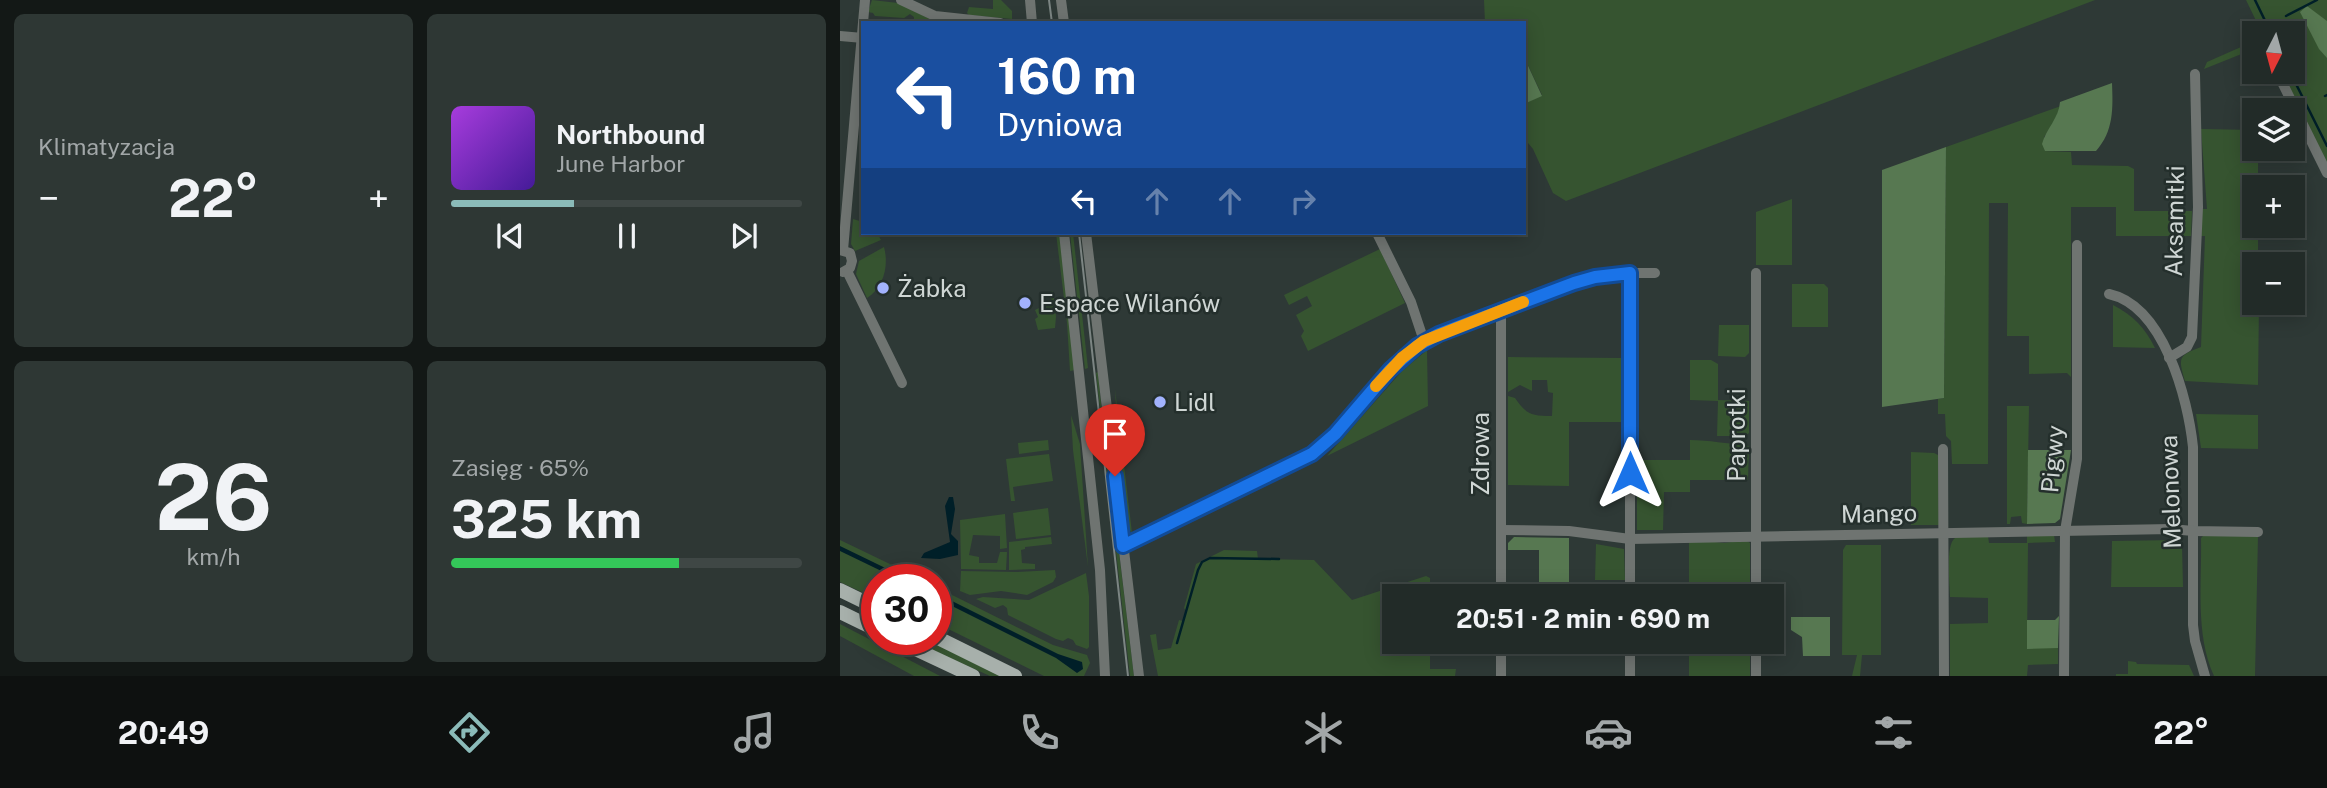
<!DOCTYPE html>
<html lang="pl">
<meta charset="utf-8">
<style>
:root{--surface:#222b28;--page:#2e3734;--text:#f1f3f6;--muted:#a2a7a8;--line:#3f4745;--accent:#8bbbb9}
body{margin:0;font-family:"Public Sans",sans-serif;background:var(--page);color:var(--text);height:100vh;display:flex;flex-direction:column;font-size:26px;white-space:nowrap}
*{box-sizing:border-box;margin:0}
p{font-size:23px;color:var(--muted)}
.icon{flex:none;width:38px;height:38px;fill:none;stroke:currentColor;stroke-width:2;stroke-linecap:round;stroke-linejoin:round}
.map{position:relative;flex:1;overflow:hidden}
.panel{display:flex;flex-direction:column;gap:14px;padding:14px;background:#131816;width:840px}
.panel>*{flex:none}
.guide{position:absolute;left:21px;top:21px;width:665px;height:214px;border-radius:0px;box-shadow:0 4px 18px #0003,0 0 0 2px var(--line);background:#1a4fa0;color:#fff;overflow:hidden}
.needle{width:46px;rotate:186deg}
.buttons{position:absolute;left:1402px;top:21px;display:grid;gap:14px}
.buttons a{display:grid;place-items:center;width:63px;height:63px;border-radius:0px;background:var(--surface);box-shadow:0 4px 18px #0003,0 0 0 2px var(--line);font-size:35px}
.speed{position:absolute;left:21px;top:564px;display:flex;gap:14px;font-size:35px;font-weight:700;text-align:center}
.speed>*{display:grid;place-content:center;width:91px;height:91px;border-radius:50%;background:var(--surface);box-shadow:0 4px 18px #0003,0 0 0 2px var(--line);line-height:1}
.speed .limit{border:10px solid #d22;background:#fff;color:#111}
.pin{position:absolute;display:grid;place-items:center;width:60px;height:60px;color:#fff;margin:-72px -30px;border-radius:50% 50% 50% 0;rotate:-45deg;box-shadow:0 0 7px #0007}
.pin .icon{rotate:45deg}
.me{position:absolute;width:77px;margin:-38px;rotate:0deg;stroke-linejoin:round;filter:drop-shadow(0 0 5px #0008)}
.turn{display:flex;align-items:center;gap:24px;height:147px;padding:0 21px;font-size:32px}
.turn .icon{width:91px;height:91px;stroke-width:2.5}
.turn b{display:block;font-size:49px;line-height:60px}
.lanes{display:flex;align-items:center;height:66px;padding:0 21px;background:#0003;justify-content:center;gap:35px;direction:ltr}
.lanes .off{opacity:.35}
.big{font-size:52px;font-weight:700;line-height:1.1}
.panel .card{flex:1;display:flex;flex-direction:column;justify-content:center;gap:10px;min-width:0;padding:0 24px;border-radius:10px;background:var(--page)}
.panel .dial{align-items:center;gap:0}
.dial b{font-size:91px;line-height:1}
.song{display:flex;align-items:center;gap:21px}
.cover{width:84px;height:84px;border-radius:10px;background:linear-gradient(135deg,hsl(280 70% 55%),hsl(260 70% 35%))}
.played{height:7px;border-radius:4px;background:linear-gradient(90deg,var(--accent) 35%,var(--line) 35%)}
.keys{display:flex;justify-content:space-around;direction:ltr}
.heat{display:flex;justify-content:space-between;align-items:center;font-size:38px;direction:ltr}
.charge{height:10px;border-radius:5px;background:linear-gradient(90deg,#34c759 65%,var(--line) 0)}
.panel .tiles{flex:1;display:grid;gap:14px;grid-template-columns:repeat(2,1fr)}
.trip{position:absolute;left:542px;top:584px;width:402px;height:70px;border-radius:0px;background:var(--surface);box-shadow:0 4px 18px #0003,0 0 0 2px var(--line);font-weight:700;line-height:70px;text-align:center}
.tab-bar{display:flex;height:112px;justify-content:space-around;align-items:center;background:#0e1110;color:var(--muted)}
.tab-bar .icon{width:49px;height:49px}
.tab-bar .active{color:var(--accent)}
.tab-bar b{font-size:32px;color:var(--text)}
main{display:flex;flex:1;min-height:0}
.map>svg:first-child{display:block}
</style>
<main>
<section class="panel">
<div class="tiles">
<div class="card"><p>Klimatyzacja</p>
<div class="heat"><a>−</a><b class="big">22°</b><a>+</a></div>
</div>
<div class="card">
<div class="song"><i class="cover"></i><div><b>Northbound</b><p>June Harbor</p></div></div>
<div class="played"></div>
<div class="keys"><svg class="icon" aria-label="previous" viewBox="0 0 24 24"><path d="M18 5L8 12l10 7zM5 5v14"/></svg><svg class="icon" aria-label="pause" viewBox="0 0 24 24"><path d="M8 5v14M16 5v14"/></svg><svg class="icon" aria-label="next" viewBox="0 0 24 24"><path d="M6 5l10 7-10 7zM19 5v14"/></svg></div>
</div>
<div class="card dial"><b>26</b><p>km/h</p></div>
<div class="card"><p>Zasięg · 65%</p><b class="big">325 km</b><div class="charge"></div></div>
</div>
</section>
<div class="map">
<svg width="1487" height="676" viewBox="0 0 1487 676">
<rect width="100%" height="100%" fill="#2e3936"/>
<g fill="#365430">
<path d="M32,0L58,3L92,20L108,23H74V17L70,14L64,18L35,16L33,13L28,12Z"/>
<path d="M153,0H161L172,11V19L129,15L127,13L129,7L153,9Z"/>
<path d="M644,0H1255L726,201L713,193L693,149L684,138V104L702,95L684,57V23H645Z"/>
<path d="M1406,0H1487V165L1441,72H1452V33H1422Z"/>
<path d="M1414,44V49L1364,69L1367,62L1401,47Z"/>
<path d="M1221,106L1213,124L1204,137L1205,151L1231,152L1232,165L1288,166L1294,169V211H1352L1351,236H1276V207H1231V377L1227,373L1189,374V336H1167L1168,203H1149L1148,464H1112L1111,441L1106,436L1105,414H1098V399L1104,398L1106,147Z"/>
<path d="M1361,129L1414,130V149H1418V187H1414V226H1418V264H1414V303H1419L1418,385L1345,381C1338,357 1338,356 1361,347L1365,236H1361V209H1367Z"/>
<path d="M952,199V265H916V212Z"/>
<path d="M13,219L23,222V233H37L41,240L15,251L11,244Z"/>
<path d="M216,233H220L235,370L230,371L227,323Z"/>
<path d="M230,233H233L248,368L245,369Z"/>
<path d="M44,247C49,265 44,287 27,298L16,274L19,261Z"/>
<path d="M540,249L565,303L468,351L461,336L464,331L456,315L472,306L467,296L449,305L444,295Z"/>
<path d="M952,284H984L988,288V327H952Z"/>
<path d="M213,291L216,317L215,328L198,330L195,319L198,317L195,310L211,302L210,292Z"/>
<path d="M1273,305C1293,315 1305,328 1315,348L1273,347Z"/>
<path d="M879,325H909V353L905,357L878,356Z"/>
<path d="M587,350L588,406L487,456L562,371Z"/>
<path d="M668,357L783,358L784,422H729V486L668,485V396L675,398C687,415 691,416 712,416L713,393L708,392L707,380H692V391L680,385L668,392Z"/>
<path d="M850,360H871L878,364V400L909,401V433L905,436H877L878,401L850,400Z"/>
<path d="M258,372L261,404L294,676H290L256,373Z"/>
<path d="M275,389L292,533L286,525L280,474Z"/>
<path d="M1167,406H1189L1187,524L1182,523L1181,516L1171,517L1170,524H1167Z"/>
<path d="M1356,414L1418,415V449L1361,448Z"/>
<path d="M231,415L240,444L248,567L233,450Z"/>
<path d="M208,440L209,450L179,454L178,443Z"/>
<path d="M850,440C869,440 887,444 907,445L909,447L908,480H850V492H824L823,530H797V460H850Z"/>
<path d="M1071,452L1094,453L1098,455L1099,525H1071Z"/>
<path d="M209,454L213,481L173,487L175,501H171L166,459Z"/>
<path d="M208,508L211,535L176,539L173,513Z"/>
<path d="M165,514L167,548L160,549V536L133,535L129,555L139,557V563H157L160,552H167L166,570L121,569L120,520Z"/>
<path d="M1187,535H1214L1215,542L1188,543L1187,648H1218V664L1188,665L1187,676H1110V624L1148,623V598L1110,597C1110,585 1105,545 1115,538C1122,533 1139,536 1148,536L1149,543H1187Z"/>
<path d="M1364,535L1418,536L1415,676H1374C1355,634 1362,583 1361,538Z"/>
<path d="M211,537L212,544L185,547V549L181,550L182,563L195,564V569L169,570V542Z"/>
<path d="M849,539L884,543L906,540L910,543V582H849Z"/>
<path d="M0,540L81,579H37V599L0,582Z"/>
<path d="M1337,540L1342,545L1343,587H1271L1272,541Z"/>
<path d="M756,544L784,549L785,580H755Z"/>
<path d="M1006,545H1041V655H1022L1020,676H1012L1017,655H1002L1003,550Z"/>
<path d="M384,550L417,551L418,559L474,560L512,600L586,576L590,578V597H555V642H590V669H616L615,676H318L310,635L316,634L318,650L331,648L339,620L343,621L346,611L344,608L356,564Z"/>
<path d="M215,570L216,577L213,582L187,595L161,591L130,595L120,591L121,571L177,572Z"/>
<path d="M246,573L249,596V647L247,649L236,645L233,640L228,638L223,641L216,639L168,615L167,608L163,605L155,608L136,599L143,597L189,600Z"/>
<path d="M96,587L213,645L247,655L250,663L244,676H204L96,623Z"/>
<path d="M0,624L100,676H74L0,636Z"/>
<path d="M68,639H87L163,676H150Z"/>
<rect x="849" y="642" width="61" height="34"/>
<path d="M1288,661L1296,662L1297,664L1349,665L1354,676H1276V674H1288Z"/>
</g>
<g fill="#577851">
<path d="M1467,6L1487,21V58L1479,49L1460,12Z"/>
<path d="M684,57L702,96L684,104Z"/>
<path d="M1272,83C1273,108 1274,131 1256,151H1205L1202,144C1206,129 1219,118 1220,102Z"/>
<path d="M1106,147L1104,398L1042,407V170Z"/>
<path d="M1188,450H1231L1220,519L1215,523L1187,524Z"/>
<path d="M674,537L729,538V597H699V550H668V543Z"/>
<path d="M1219,616L1218,648L1187,649V620H1215Z"/>
<path d="M951,617H990V656H963L962,637L951,630Z"/>
</g>
<g fill="#001f28">
<path d="M109,497H113L115,509L111,534L118,541V555L100,559L81,558L84,553L110,542L105,506Z"/>
<path d="M0,546L68,579H58L0,551Z"/>
<path d="M96,593L218,654L242,662L243,669L237,673L216,658L96,598Z"/>
</g>
<g fill="none" stroke-linecap="round" stroke-linejoin="round">
<g stroke="#001f28" stroke-width="2.5">
<path d="M1415,0L1431,33"/>
<path d="M1446,16L1477,0"/>
<path d="M1450,72L1487,146"/>
<path d="M1485,96L1487,95"/>
<path d="M337,643L358,570L362,562L370,558L439,559"/>
</g>
<g stroke="#6f7471" stroke-width="10">
<path d="M61,0L95,16L160,23"/>
<path d="M190,0L192,23"/>
<path d="M221,0L224,23"/>
<path d="M0,36L23,38"/>
<path d="M1437,72L1487,173"/>
<path d="M224,233L260,570L265,676"/>
<path d="M246,233L299,676"/>
<path d="M537,233L571,302L584,341"/>
<path d="M0,250L10,253L12,261L10,268L3,272"/>
<path d="M3,250L25,0"/>
<path d="M7,271L62,383"/>
<path d="M1269,294C1324,306 1348,399 1353,447V625L1355,641L1365,676"/>
<path d="M1329,358L1347,347L1352,337L1358,207L1355,74"/>
<path d="M1103,449L1104,676"/>
<path d="M661,530L729,531L790,539L1331,529L1353,531L1418,532"/>
<path d="M283,546L472,454C515,423 538,369 584,341L742,280L777,273H815"/>
<path d="M661,597V311"/>
<path d="M790,597V273"/>
<path d="M916,597V273"/>
<path d="M790,642V676"/>
<path d="M661,676V642"/>
<path d="M916,676V642"/>
<path d="M1224,676L1225,531L1237,459V245"/>
</g>
<g stroke="#a7b0ab" stroke-width="14">
<path d="M0,590L37,608"/>
<path d="M0,612L37,630"/>
<path d="M96,637L175,676"/>
<path d="M54,639L133,676"/>
</g>
<g stroke="#7c8583" stroke-width="2">
<path d="M209,0L212,23"/>
<path d="M239,233L288,676"/>
</g>
</g>
<g fill="none" stroke-linecap="round" stroke-linejoin="round">
<g stroke="#114b97" stroke-width="18">
<path id="route" d="M275,476L283,546L472,454L495,434L550,370L577,346L599,334L734,283L755,277L790,273V473"/>
</g>
<use href="#route" stroke="#1a73e8" stroke-width="12"/>
<path stroke="#f59e0b" stroke-width="12" d="M536,386L562,358L584,341L683,302"/>
</g>
<g fill="#a2b2fd" stroke="#242f2c" stroke-width="2.5">
<circle cx="43" cy="288" r="7"/>
<circle cx="185" cy="303" r="7"/>
<circle cx="320" cy="402" r="7"/>
</g>
<g text-anchor="middle" dominant-baseline="central" stroke-width="5" stroke-linejoin="round" paint-order="stroke">
<g font-size="24" fill="#cfd6d4" stroke="#242f2c">
<text transform="translate(1334 221) rotate(-89)">Aksamitki</text>
<text transform="translate(896 435) rotate(-90)">Paprotki</text>
<text transform="translate(640 454) rotate(-90)">Zdrowa</text>
<text transform="translate(1212 459) rotate(-85)">Pigwy</text>
<text transform="translate(1330 492) rotate(-92)">Melonowa</text>
<text transform="translate(1039 513) rotate(-1)">Mango</text>
</g>
<g font-size="24" fill="#cfd6d4" stroke="#242f2c" text-anchor="start">
<text x="57" y="288">Żabka</text>
<text x="199" y="303">Espace Wilanów</text>
<text x="334" y="402">Lidl</text>
</g>
</g>
</svg>
<div class="buttons">
<a><svg class="needle" viewBox="-14 -14 28 28"><path d="M0-13l5 13h-10z" fill="#e53935"/><path d="M0 13l5-13h-10z" fill="#a2a7a8"/></svg></a>
<a><svg class="icon" aria-label="layers" viewBox="0 0 24 24"><path d="M12 4l9 5-9 5-9-5zM3 14l9 5 9-5"/></svg></a>
<a>+</a>
<a>−</a>
</div>
<div class="speed"><div class="limit">30</div></div>
<div class="pin" style="left:275px;top:476px;background:#d93025"><svg class="icon" aria-label="arrive" viewBox="0 0 24 24"><path d="M6 21V4h12l-3 4 3 4H6"/></svg></div>
<svg class="me" style="left:790px;top:473px" viewBox="-20 -20 40 40"><path d="M0-17L14 15 0 8-14 15z" fill="#1a73e8" stroke="#fff" stroke-width="4"/></svg>
<div class="trip">20:51 · 2 min · 690 m</div>
<div class="guide">
<div class="turn"><svg class="icon" aria-label="left" viewBox="0 0 24 24"><path d="M17 20v-9H6M10 6l-5 5 5 5"/></svg><div><b>160 m</b>Dyniowa</div></div>
<div class="lanes"><svg class="icon" aria-label="left" viewBox="0 0 24 24"><path d="M17 20v-9H6M10 6l-5 5 5 5"/></svg><svg class="icon off" aria-label="ahead" viewBox="0 0 24 24"><path d="M12 20V5M6 11l6-6 6 6"/></svg><svg class="icon off" aria-label="ahead" viewBox="0 0 24 24"><path d="M12 20V5M6 11l6-6 6 6"/></svg><svg class="icon off" aria-label="right" viewBox="0 0 24 24"><path d="M7 20v-9h11M14 6l5 5-5 5"/></svg></div>
</div>
</div>
</main>
<nav class="tab-bar">
<b>20:49</b>
<svg class="icon active" aria-label="directions" viewBox="0 0 24 24"><path d="M12 3l9 9-9 9-9-9zM9 14v-3h6M13 9l2 2-2 2"/></svg>
<svg class="icon" aria-label="music" viewBox="0 0 24 24"><path d="M9 18V5l10-2v13"/><circle cx="6" cy="18" r="3"/><circle cx="16" cy="16" r="3"/></svg>
<svg class="icon" aria-label="phone" viewBox="0 0 24 24"><path d="M5 4h4l2 5-3 2q2 4 5 5l2-3 5 2v4C11 20 4 13 5 4z"/></svg>
<svg class="icon" aria-label="climate" viewBox="0 0 24 24"><path d="M12 3v18M4 7l16 10M4 17L20 7"/></svg>
<svg class="icon" aria-label="car" viewBox="0 0 24 24"><path d="M5 17H2v-5l4-1 3-4h7l3 4 3 1v5h-3M9 17h6M6 11h13"/><circle cx="7" cy="17" r="2"/><circle cx="17" cy="17" r="2"/></svg>
<svg class="icon" aria-label="filters" viewBox="0 0 24 24"><path d="M4 7h16M4 17h16"/><circle cx="9" cy="7" r="2"/><circle cx="15" cy="17" r="2"/></svg>
<b>22°</b>
</nav>
